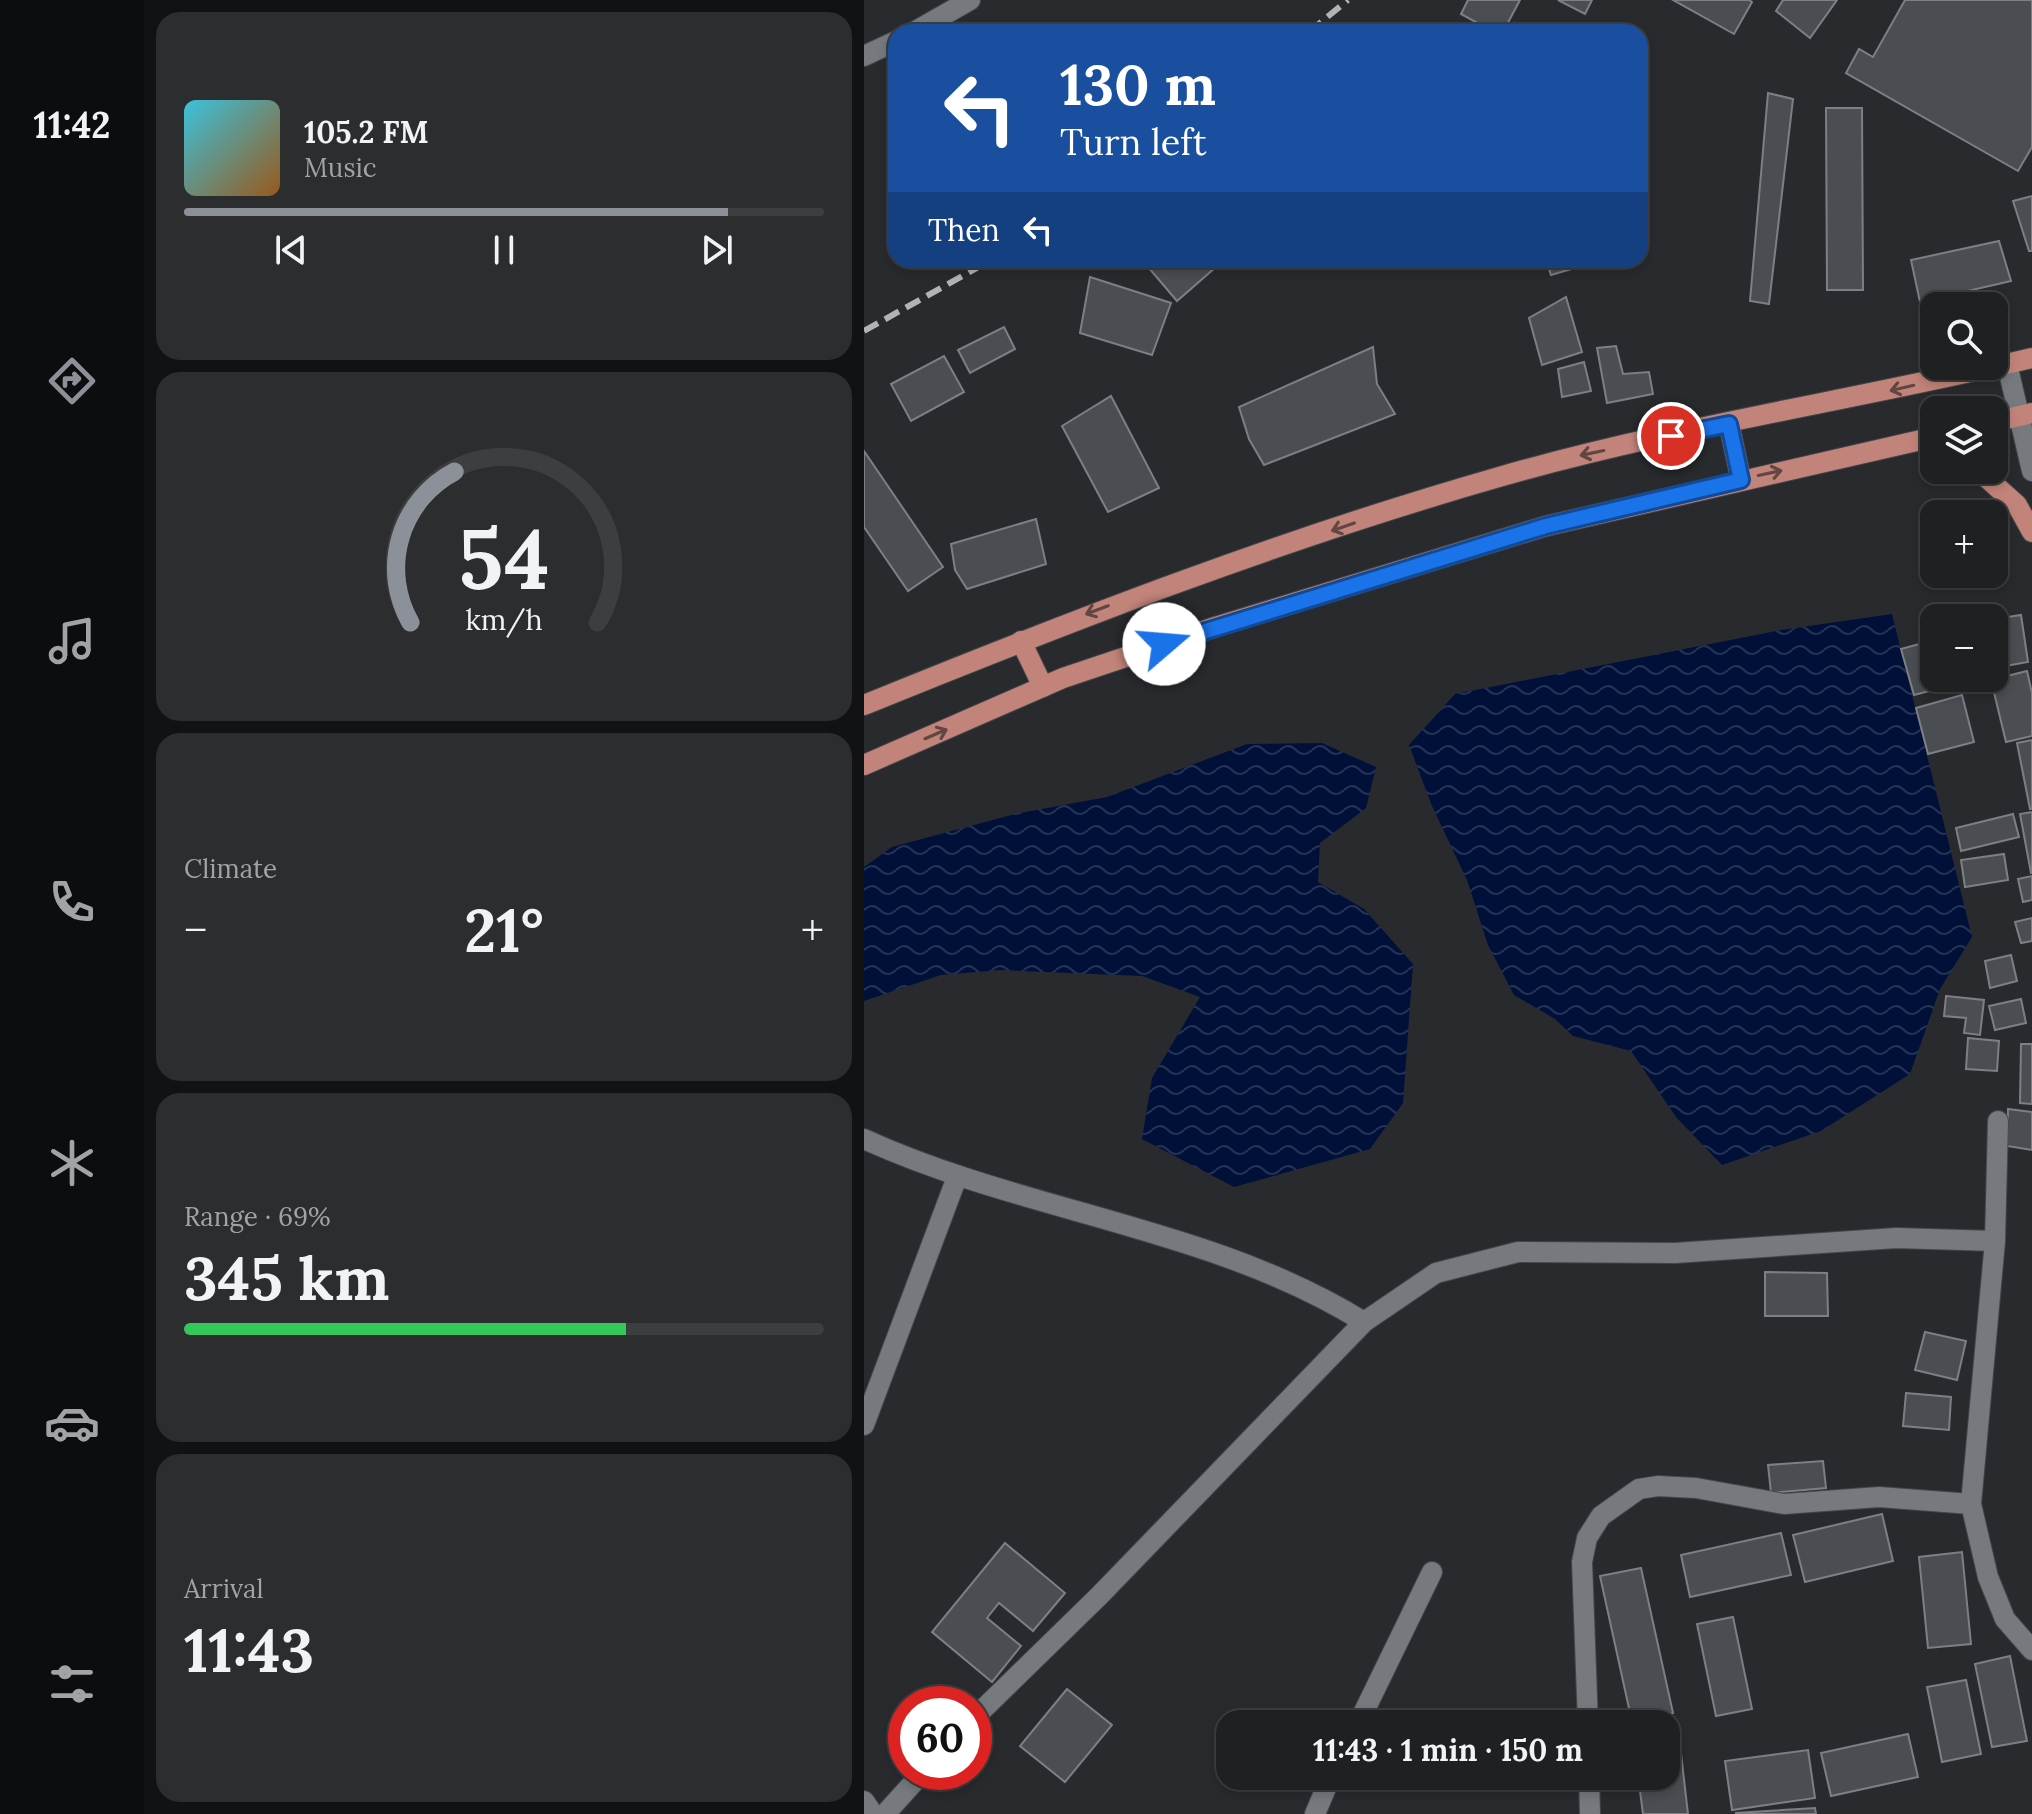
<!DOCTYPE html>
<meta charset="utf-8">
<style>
:root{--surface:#1e2022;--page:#2b2d2f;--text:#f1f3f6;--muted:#a1a3a5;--line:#3c3e40;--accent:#8c9099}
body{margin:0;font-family:Lora,serif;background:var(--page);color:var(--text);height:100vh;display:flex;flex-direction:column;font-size:30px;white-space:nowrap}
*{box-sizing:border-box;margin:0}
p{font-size:26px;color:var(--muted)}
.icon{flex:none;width:44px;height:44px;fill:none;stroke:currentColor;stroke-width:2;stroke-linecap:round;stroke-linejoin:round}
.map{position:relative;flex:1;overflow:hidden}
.side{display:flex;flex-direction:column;gap:12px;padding:12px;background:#101213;width:720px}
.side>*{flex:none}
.guide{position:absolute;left:24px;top:24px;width:760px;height:244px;border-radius:24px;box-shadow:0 4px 12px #0003,0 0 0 2px var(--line);background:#1a4fa0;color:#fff;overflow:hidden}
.controls{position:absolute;left:1056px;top:292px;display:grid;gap:16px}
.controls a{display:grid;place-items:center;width:88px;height:88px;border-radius:16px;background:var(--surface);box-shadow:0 4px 12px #0003,0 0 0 2px var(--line);font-size:40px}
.speed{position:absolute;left:24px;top:1686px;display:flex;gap:16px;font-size:40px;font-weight:700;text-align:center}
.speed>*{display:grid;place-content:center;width:104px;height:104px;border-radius:50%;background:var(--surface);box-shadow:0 4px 12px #0003,0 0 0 2px var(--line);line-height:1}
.speed .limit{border:12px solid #d22;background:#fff;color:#111}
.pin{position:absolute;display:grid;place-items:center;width:68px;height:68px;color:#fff;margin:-34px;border:4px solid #fff;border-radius:50%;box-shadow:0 2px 8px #0007}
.me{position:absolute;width:88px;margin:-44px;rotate:72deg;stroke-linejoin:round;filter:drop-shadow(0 0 6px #0008)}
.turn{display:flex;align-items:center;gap:28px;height:168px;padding:0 40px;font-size:36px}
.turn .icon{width:104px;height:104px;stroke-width:2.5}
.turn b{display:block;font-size:56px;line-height:68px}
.then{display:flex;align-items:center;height:76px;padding:0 40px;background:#0003;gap:16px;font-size:30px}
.big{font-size:60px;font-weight:700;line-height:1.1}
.side .tile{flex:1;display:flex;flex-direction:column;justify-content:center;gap:12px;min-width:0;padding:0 28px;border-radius:24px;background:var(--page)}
.side .dial{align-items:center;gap:0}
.dial svg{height:208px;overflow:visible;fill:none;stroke:var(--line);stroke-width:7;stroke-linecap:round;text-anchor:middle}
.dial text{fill:var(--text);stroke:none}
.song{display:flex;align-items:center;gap:24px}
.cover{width:96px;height:96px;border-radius:12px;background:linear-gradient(135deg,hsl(190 70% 55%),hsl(30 70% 35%))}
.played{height:8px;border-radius:4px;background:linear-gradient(90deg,var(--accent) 85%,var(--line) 85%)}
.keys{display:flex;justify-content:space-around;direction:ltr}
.heat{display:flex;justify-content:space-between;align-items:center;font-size:44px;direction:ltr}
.charge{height:12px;border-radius:6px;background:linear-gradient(90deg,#34c759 69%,var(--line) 0)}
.trip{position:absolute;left:352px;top:1710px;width:464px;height:80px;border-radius:24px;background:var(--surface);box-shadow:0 4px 12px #0003,0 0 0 2px var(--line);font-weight:700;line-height:80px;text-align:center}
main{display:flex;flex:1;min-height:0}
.tabs{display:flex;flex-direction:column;width:144px;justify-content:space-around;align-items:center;background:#0c0d0e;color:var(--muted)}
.tabs .icon{width:56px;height:56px}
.tabs .active{color:var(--accent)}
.tabs b{font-size:36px;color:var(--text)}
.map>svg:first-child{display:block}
</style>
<main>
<nav class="tabs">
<b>11:42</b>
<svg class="icon active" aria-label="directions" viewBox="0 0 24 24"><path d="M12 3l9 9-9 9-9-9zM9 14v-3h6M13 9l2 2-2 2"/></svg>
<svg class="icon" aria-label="music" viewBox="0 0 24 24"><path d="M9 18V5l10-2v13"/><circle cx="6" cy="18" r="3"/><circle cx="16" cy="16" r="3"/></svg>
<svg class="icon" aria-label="phone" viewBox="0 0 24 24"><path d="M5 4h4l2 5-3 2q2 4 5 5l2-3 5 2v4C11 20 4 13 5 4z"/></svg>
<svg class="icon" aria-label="climate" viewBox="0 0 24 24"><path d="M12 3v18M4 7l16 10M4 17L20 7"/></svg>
<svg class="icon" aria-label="car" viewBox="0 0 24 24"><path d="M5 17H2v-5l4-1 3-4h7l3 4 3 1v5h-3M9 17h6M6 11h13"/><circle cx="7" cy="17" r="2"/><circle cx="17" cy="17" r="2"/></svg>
<svg class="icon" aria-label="filters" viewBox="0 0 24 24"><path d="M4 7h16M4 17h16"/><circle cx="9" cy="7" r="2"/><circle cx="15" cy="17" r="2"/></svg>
</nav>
<section class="side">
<div class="tile">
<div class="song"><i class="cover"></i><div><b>105.2 FM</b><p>Music</p></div></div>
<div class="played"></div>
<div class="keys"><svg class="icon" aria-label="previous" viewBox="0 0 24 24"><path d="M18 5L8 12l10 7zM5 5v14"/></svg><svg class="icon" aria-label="pause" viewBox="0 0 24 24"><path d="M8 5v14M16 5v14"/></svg><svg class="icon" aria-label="next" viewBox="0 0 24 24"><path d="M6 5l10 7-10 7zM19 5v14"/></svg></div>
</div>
<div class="tile dial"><svg viewBox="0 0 100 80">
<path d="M14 69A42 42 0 1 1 86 69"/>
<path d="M14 69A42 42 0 0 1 31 11" stroke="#8c9099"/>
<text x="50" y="56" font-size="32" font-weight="700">54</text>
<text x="50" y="72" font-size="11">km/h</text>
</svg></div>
<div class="tile"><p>Climate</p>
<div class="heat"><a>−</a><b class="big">21°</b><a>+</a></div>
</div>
<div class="tile"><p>Range · 69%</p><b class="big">345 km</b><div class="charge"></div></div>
<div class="tile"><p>Arrival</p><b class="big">11:43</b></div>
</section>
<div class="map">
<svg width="1168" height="1814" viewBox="0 0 1168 1814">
<defs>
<pattern id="water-waves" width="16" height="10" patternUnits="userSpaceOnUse" patternTransform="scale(2)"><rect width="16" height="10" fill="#001039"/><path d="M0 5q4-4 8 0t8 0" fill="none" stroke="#243255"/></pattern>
</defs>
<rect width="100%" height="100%" fill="#282a2e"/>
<g fill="url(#water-waves)">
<path d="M1028,614L1108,937L1076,989L1046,1074L957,1131L858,1165L812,1117L767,1051L709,1036L691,1019L650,995L624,945L603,880L568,806L545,745L591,694L917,630Z"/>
<path d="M458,743L512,767L502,808L456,843L454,882L500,909L549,964L539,1103L506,1149L370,1187L278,1139L288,1078L336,997L278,976L137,970L77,975L0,1001V867L28,847L151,814L243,797L383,744Z"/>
</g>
<g fill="#4a4d51" stroke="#7c7f84" stroke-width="2">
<path d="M604,0H656L639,32H630L597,14Z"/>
<path d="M694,0H728L721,14Z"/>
<path d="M809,0H885L888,2L870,34Z"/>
<path d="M919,0H973L946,38L912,11Z"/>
<path d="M1041,0H1168V147L1154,171L982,73L995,49L1009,57Z"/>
<path d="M904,93L929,99L905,304L886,301Z"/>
<path d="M962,108H998L999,290H963Z"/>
<path d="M1168,196V251H1165L1149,201Z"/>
<path d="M1135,241L1147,281L1056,302L1047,260Z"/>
<path d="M278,260H360L313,301Z"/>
<path d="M682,260H719L721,265L687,275Z"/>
<path d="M226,277L307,303L288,355L216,333Z"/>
<path d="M702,297L718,352L678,365L665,318Z"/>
<path d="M140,327L151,349L106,373L94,350Z"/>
<path d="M752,346L759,374L785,372L789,394L743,403L733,348Z"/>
<path d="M509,347L513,384L531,414L400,465L385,439L375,407Z"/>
<path d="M80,356L100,392L47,421L27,384Z"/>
<path d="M720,362L727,391L698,397L694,369Z"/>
<path d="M247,396L295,488L244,512L198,426Z"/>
<path d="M0,451L79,567L44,591L0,527Z"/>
<path d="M172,519L182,564L103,589L91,570L87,544Z"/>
<path d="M1157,615L1164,662L1130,668V619Z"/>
<path d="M1070,640V678H1095L1096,683L1050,695L1037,649Z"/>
<path d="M1163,671L1168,693V736L1142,742L1127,680Z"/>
<path d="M1098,695L1110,742L1064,754L1052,708Z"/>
<path d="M1168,740V809H1166L1153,743Z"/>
<path d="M1168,812V873H1167L1156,814Z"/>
<path d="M1149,814L1155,837L1097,851L1092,828Z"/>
<path d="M1140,854L1144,880L1101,887L1097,860Z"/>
<path d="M1168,876V900L1159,902L1154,879Z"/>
<path d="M1168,918V941L1157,943L1151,922Z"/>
<path d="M1147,955L1153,981L1126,988L1121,961Z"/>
<path d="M1082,996L1120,1000L1116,1035L1100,1033L1102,1018L1080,1016Z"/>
<path d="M1157,999L1162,1023L1131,1030L1125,1006Z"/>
<path d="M1104,1038L1135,1041L1133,1071L1102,1069Z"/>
<path d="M1157,1044H1168V1104L1156,1103Z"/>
<path d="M1144,1109L1168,1112V1150L1143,1146Z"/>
<path d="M901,1272L963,1273L964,1316H901Z"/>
<path d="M1061,1332L1102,1341L1093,1380L1051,1370Z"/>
<path d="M1042,1393L1087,1397L1085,1430L1039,1426Z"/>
<path d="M959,1461L962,1488L907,1493L904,1465Z"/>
<path d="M1018,1514L1029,1561L941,1582L929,1535Z"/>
<path d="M917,1533L927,1575L826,1597L817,1555Z"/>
<path d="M141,1543L201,1593L169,1631L135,1603L123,1618L157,1646L128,1682L68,1632Z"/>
<path d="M1098,1552L1107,1644L1064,1648L1055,1557Z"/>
<path d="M777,1568L809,1713L768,1722L736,1576Z"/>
<path d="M869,1617L888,1709L852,1716L833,1624Z"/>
<path d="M1146,1656L1163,1741L1128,1747L1111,1664Z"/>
<path d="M1102,1680L1117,1754L1078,1762L1063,1687Z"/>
<path d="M203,1689L248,1725L201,1782L156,1746Z"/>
<path d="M1044,1734L1054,1777L967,1796L957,1753Z"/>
<path d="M815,1736L824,1814H779L774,1776H802V1738Z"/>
<path d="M944,1750L951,1798L868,1810L861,1761Z"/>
<path d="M951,1808L952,1814H872V1813Z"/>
</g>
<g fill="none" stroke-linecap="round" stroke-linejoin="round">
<g stroke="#444648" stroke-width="22">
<g id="minor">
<path d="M50,32L106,0"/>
<path d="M0,56L32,41"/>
<path d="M1143,364L1168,471"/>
<path d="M1134,1121L1131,1241L1107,1504L1124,1577L1141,1619L1168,1650"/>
<path d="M0,1139C162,1213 347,1227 500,1322"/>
<path d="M0,1425L93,1177"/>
<path d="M110,1718L236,1595L500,1322L572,1273L654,1252L811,1253L1032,1238L1131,1241"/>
<path d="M494,1724L568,1572"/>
<path d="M724,1724L718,1562L723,1538L737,1516L775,1489L794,1486L832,1488L920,1504L1015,1497L1107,1504"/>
<path d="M725,1776L726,1814"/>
<path d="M0,1801L9,1814"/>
<path d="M21,1814L59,1772"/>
<path d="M451,1814L467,1776"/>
</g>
</g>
<g stroke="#444648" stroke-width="22">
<g id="major">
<path d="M1130,422L1168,413"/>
<path d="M865,424L877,480"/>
<path d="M1114,470L1153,505L1168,532"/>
<path d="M157,641L179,687"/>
<path d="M0,705C209,620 418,539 635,477C809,427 991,400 1168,358"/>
<path d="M0,765L199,678L351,627L682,526L1070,437"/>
</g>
</g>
<use href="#minor" stroke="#76797e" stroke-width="20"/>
<use href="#major" stroke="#c2847a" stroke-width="20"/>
<g stroke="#b1b3b5" stroke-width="6" stroke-dasharray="16 8" stroke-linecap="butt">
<path d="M445,32L484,0"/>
<path d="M0,331L127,260"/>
</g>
</g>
<defs><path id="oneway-shaft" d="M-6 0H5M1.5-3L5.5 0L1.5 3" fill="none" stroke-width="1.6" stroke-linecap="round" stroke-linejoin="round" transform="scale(2)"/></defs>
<g stroke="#614642">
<use href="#oneway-shaft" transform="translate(1038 388) rotate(167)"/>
<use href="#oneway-shaft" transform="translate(728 453) rotate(168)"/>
<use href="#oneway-shaft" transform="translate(906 473) rotate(-12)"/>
<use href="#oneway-shaft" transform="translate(479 527) rotate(161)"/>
<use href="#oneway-shaft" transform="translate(233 610) rotate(159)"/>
<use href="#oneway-shaft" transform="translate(72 734) rotate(-23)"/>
</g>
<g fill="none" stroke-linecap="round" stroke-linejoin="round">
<g stroke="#114b97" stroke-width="20">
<path id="route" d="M300,644L682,526L877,480L865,424L807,436"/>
</g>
<use href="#route" stroke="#1a73e8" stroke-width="14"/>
</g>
</svg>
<div class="controls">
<a><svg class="icon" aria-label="search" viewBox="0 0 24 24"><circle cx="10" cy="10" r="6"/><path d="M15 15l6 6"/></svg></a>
<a><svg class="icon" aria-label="layers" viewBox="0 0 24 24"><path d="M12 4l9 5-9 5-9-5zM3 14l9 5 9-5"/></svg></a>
<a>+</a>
<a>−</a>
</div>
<div class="speed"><div class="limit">60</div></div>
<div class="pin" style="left:807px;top:436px;background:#d93025"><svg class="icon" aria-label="arrive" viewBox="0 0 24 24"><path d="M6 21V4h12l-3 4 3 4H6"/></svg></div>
<svg class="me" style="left:300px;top:644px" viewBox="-20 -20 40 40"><circle r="19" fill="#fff"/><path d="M0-13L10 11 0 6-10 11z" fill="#1a73e8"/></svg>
<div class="trip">11:43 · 1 min · 150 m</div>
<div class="guide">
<div class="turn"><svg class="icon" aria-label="left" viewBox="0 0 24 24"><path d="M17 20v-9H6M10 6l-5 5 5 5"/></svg><div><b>130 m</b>Turn left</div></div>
<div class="then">Then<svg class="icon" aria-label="left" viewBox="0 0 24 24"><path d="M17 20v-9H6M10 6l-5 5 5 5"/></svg></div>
</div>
</div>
</main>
